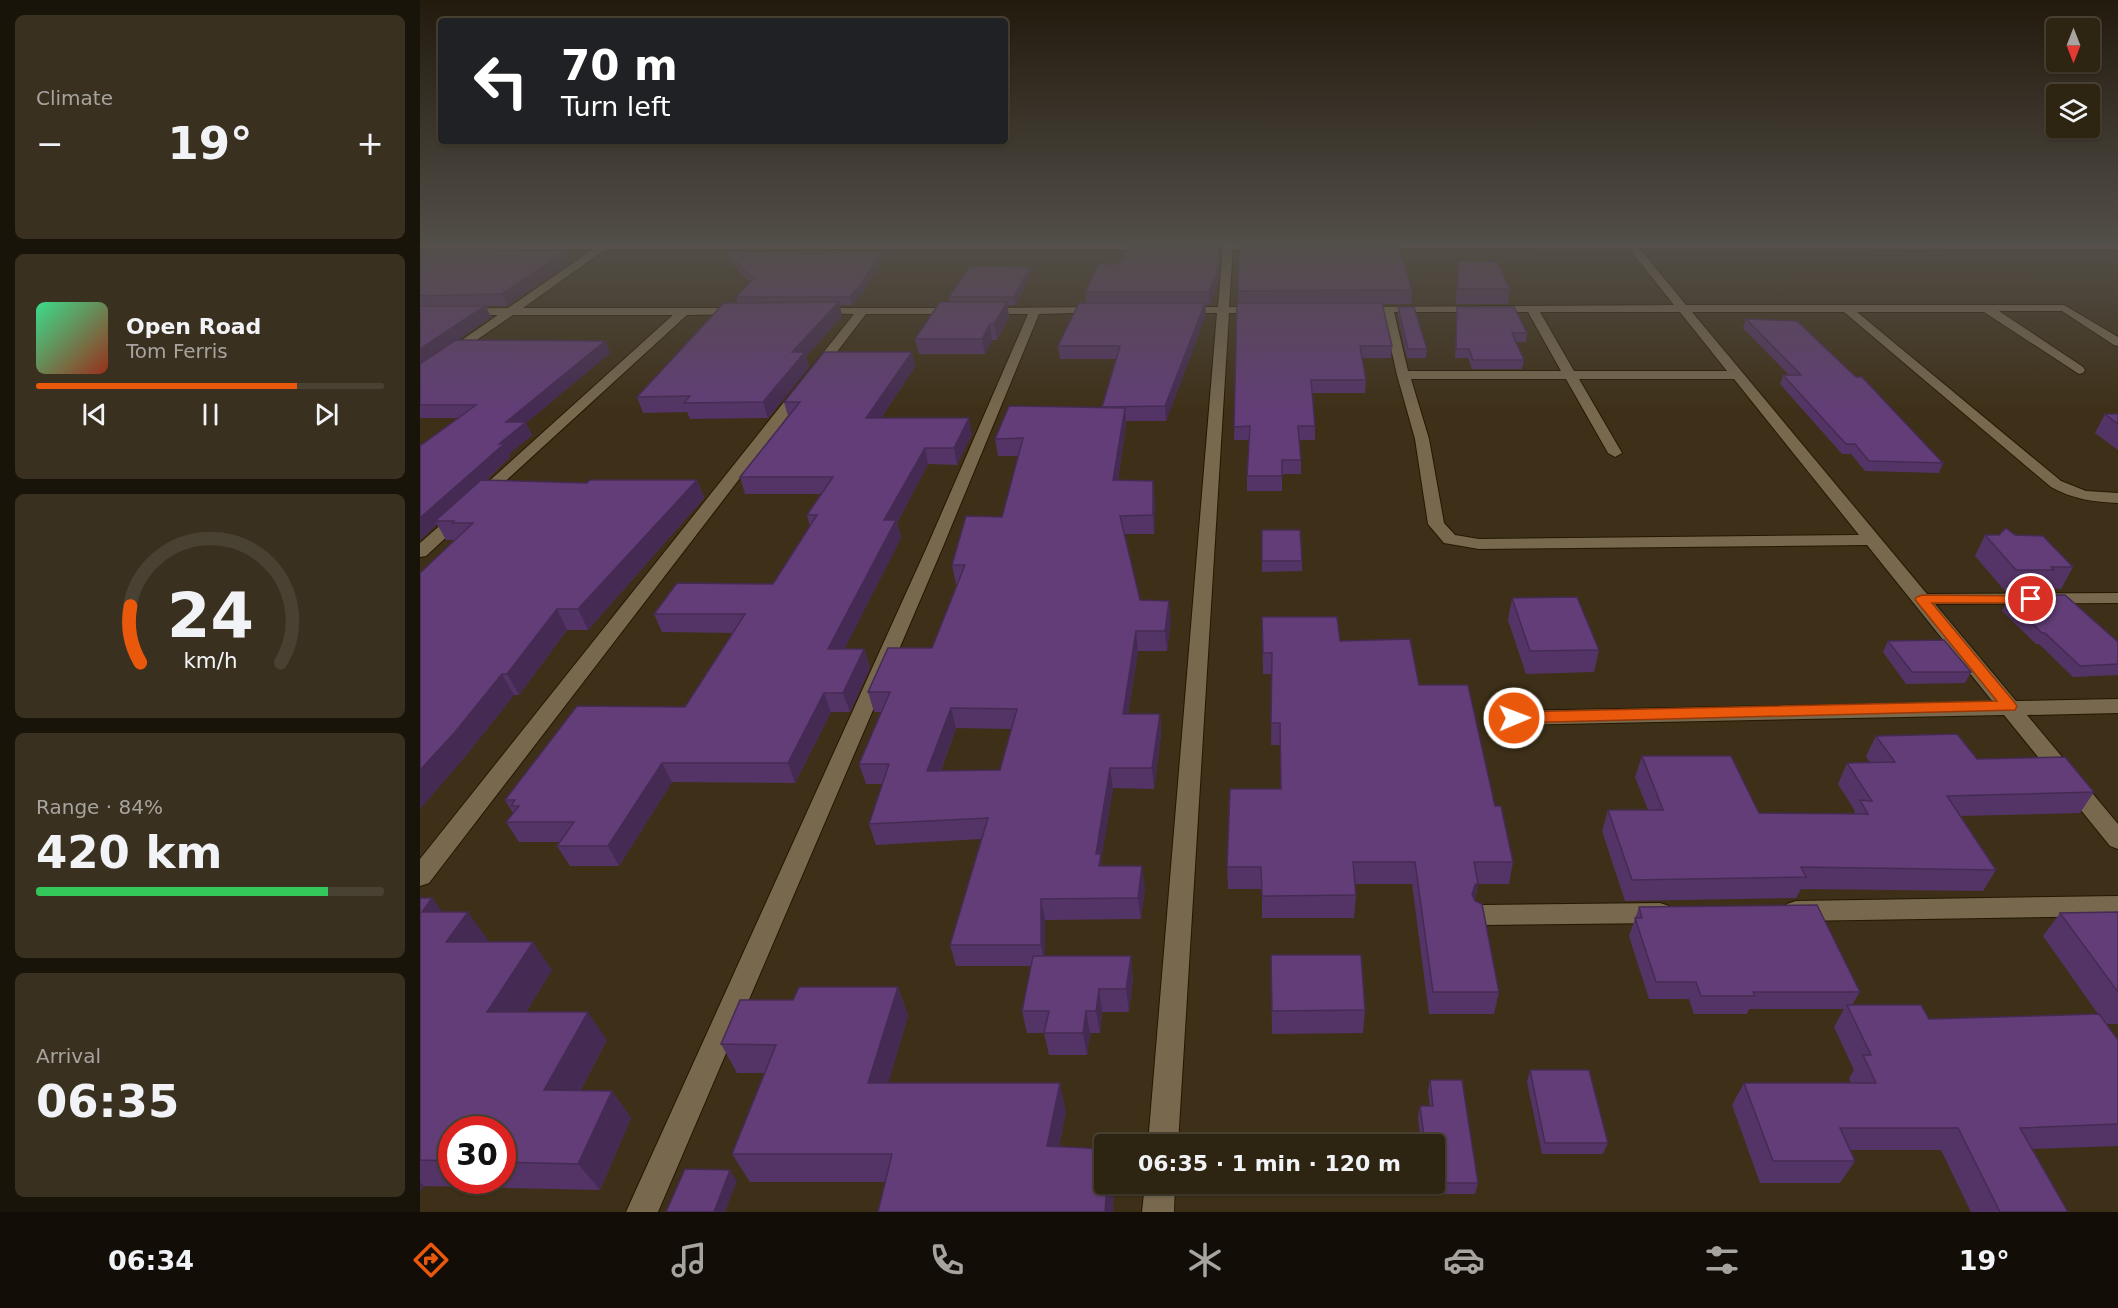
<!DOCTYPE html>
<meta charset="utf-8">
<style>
:root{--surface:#2e2412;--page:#3a3020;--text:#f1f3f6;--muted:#a7a49f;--line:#494132;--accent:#ea580c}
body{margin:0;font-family:"DejaVu Sans",sans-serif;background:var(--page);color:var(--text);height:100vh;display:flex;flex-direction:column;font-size:22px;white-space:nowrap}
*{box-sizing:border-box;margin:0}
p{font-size:20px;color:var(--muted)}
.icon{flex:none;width:33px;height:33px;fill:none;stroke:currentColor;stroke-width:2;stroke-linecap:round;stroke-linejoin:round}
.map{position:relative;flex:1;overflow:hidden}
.sheet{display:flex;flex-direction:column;gap:15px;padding:15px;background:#19140a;width:420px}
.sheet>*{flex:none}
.hud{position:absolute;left:18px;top:18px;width:570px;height:126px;border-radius:6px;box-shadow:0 2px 4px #0004,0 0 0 2px var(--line);background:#202124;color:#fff;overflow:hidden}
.needle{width:39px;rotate:180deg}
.fabs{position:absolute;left:1626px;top:18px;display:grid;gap:12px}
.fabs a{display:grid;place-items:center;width:54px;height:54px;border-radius:6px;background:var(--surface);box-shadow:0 2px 4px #0004,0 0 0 2px var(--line);font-size:30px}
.speed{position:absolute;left:18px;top:1116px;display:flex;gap:12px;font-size:30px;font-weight:700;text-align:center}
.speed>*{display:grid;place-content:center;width:78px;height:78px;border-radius:50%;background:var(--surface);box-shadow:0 2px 4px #0004,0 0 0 2px var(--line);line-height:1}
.speed .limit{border:9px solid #d22;background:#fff;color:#111}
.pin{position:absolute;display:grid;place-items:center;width:51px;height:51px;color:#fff;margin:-26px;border:3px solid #fff;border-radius:50%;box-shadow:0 2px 6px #0007}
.me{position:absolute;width:66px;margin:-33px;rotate:89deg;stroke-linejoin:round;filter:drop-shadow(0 0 4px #0008)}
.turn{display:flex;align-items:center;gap:21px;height:126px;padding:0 24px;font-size:27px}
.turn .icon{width:78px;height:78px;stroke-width:2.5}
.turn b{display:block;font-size:42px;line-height:51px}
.big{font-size:45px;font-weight:700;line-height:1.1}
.sheet .widget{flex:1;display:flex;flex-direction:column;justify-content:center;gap:9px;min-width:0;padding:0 21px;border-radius:9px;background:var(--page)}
.sheet .dial{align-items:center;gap:0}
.dial svg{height:156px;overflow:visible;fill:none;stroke:var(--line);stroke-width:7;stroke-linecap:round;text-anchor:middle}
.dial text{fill:var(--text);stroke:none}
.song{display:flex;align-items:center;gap:18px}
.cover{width:72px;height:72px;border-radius:9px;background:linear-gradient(135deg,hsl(150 70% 55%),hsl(10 70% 35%))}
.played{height:6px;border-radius:3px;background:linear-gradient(90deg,var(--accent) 75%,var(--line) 75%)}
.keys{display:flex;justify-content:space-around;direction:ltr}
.heat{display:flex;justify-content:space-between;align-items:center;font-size:33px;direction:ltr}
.charge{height:9px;border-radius:4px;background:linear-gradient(90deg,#34c759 84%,var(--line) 0)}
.trip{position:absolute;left:674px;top:1134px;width:351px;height:60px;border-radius:6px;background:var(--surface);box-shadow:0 2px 4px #0004,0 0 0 2px var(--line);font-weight:700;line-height:60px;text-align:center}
.menu{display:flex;height:96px;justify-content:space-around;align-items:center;background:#120e07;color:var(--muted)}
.menu .icon{width:42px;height:42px}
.menu .on{color:var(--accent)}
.menu b{font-size:27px;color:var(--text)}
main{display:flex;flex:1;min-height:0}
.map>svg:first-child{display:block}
</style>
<main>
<section class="sheet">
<div class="widget"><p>Climate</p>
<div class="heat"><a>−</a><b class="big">19°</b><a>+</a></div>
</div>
<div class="widget">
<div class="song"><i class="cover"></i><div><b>Open Road</b><p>Tom Ferris</p></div></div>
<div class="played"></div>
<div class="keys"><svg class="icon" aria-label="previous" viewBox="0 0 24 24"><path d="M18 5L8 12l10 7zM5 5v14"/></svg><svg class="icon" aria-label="pause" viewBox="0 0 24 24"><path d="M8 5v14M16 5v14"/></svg><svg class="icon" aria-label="next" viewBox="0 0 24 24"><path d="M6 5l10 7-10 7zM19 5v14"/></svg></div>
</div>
<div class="widget dial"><svg viewBox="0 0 100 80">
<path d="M14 69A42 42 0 1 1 86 69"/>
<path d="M14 69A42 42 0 0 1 9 40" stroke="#ea580c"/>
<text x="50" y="56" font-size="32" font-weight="700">24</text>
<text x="50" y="72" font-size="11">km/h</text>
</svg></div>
<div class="widget"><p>Range · 84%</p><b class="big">420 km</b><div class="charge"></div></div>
<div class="widget"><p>Arrival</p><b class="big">06:35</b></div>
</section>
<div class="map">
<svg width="1698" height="1212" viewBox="0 0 1698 1212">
<rect width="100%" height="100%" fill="#3e3018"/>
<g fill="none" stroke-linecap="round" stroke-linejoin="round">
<g stroke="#241801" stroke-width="2">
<g id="street">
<path d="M185,241H197L103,308H319L325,311L319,314L267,315L66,499H56L53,496L56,493L253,315H93L0,379V369L78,315H0V309L88,308Z"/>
<path d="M808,243L813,246L809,307H841L847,310L841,313H809L758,1144H728L797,313H761L755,310L761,307H798L803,246Z"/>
<path d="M1212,243L1216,244L1266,305H1644L1698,337V346L1694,345L1642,311H1579L1663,367L1665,370L1663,373L1659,374L1564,312H1437L1641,481L1666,491L1698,493V503C1674,502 1652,499 1631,487L1424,312H1272L1507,594L1698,593V603L1515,604L1596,701L1698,699V713L1607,715L1698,824V849L1690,846L1584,715L1094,725L1087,723L1084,718L1087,713L1094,711L1573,702L1447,545L1059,549L1024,543L1008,524L995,439L977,375L963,312H941L935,309L937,307L1254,305L1207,246ZM974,312H1108L1141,371H988ZM1120,312H1260L1307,371H1154ZM991,379H1146L1188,453L1195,457L1202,453L1159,379H1314L1439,535L1059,539L1035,535L1024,523L1009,439Z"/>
<path d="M679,307L683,308V312L619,314L522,549L238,1212H206L506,549L608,314H566L560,311L566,308Z"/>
<path d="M398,308H538L544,311L538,314H446L9,883L0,886V859L434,314L394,313L392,311Z"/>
<path d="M39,512L47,517L45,520L6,556L0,557V543L33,514Z"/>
<path d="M1698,896V916L1376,921L1367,918L1364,911L1367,904L1376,901Z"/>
<path d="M1240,903L1249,906L1252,913L1249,920L1240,923L1062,925L1053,922L1050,915L1053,908L1062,905Z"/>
<path d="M725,1184H755L754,1212H722Z"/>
</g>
</g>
<g stroke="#241801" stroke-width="2">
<g id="highway">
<path d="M0,243H841L846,246L841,249H0Z"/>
<path d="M938,243H1698V249L934,248V244Z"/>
</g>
</g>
<use href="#street" fill="#77684e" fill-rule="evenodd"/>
<use href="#highway" fill="#db7cb4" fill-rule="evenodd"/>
</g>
<g fill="#543466" fill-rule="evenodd">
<path d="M962,246L992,290L991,304H962L972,346L971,358H942L946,380L945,393H892L895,426V440H879L881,460V474H862V491H827V476L829,440H814L818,291Z"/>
<path d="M799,247L800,259L798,284L790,305H785L786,315L746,421H706V425L698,480L735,499L734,534H704L720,600L751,620L747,651H718L708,714H740L741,734L734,789L693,788L681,860L682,866L725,887L721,919L625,920V956L713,978L709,1012H682L680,1033H670L667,1055H629L624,1033H607L602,1011L611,966H536L530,945L561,839L456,845L449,824L462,784H446L439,764L461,712H454L448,692L512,648L537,584H536L532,565L582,517L599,456H578L575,439L682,407L696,359H640L638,346L666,303L665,292L698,264ZM536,728L592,729L580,770L521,771Z"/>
<path d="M0,249L147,250L151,261L87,306H66L71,317L37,340L185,341L190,353L106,423L112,435L89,454L90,457L65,481L167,483L277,480L284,498L168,630H147L99,695H94L48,753L0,809V573L34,540H26L17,524L0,540L38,418H0Z"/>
<path d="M305,251L384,254L462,261L441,295L432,305H419L422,316L386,357L389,367L348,418L270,419L267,412L223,413L217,397L318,303L316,297L330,282L308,259Z"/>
<path d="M1038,261L1090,289L1088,304H1036L1037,275Z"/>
<path d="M610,267L611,275L595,305H587L589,316L577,340H572L565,354H499L495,339L530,302L529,297Z"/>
<path d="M978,307L1007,349L1006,358H987L978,315Z"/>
<path d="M1037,307L1107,333L1106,342H1096L1104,360L1102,369H1052L1048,358H1035Z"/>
<path d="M1326,319L1523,463L1519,473L1445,471L1431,454H1422L1360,384L1363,375H1369L1323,328Z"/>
<path d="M492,352L495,367L461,418L552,434L537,465L508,464L477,523L481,538L424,649H444L450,668L430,712H411L375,783L252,782L199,866H150L137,846L140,842H99L86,822L93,813L85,800L265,707L313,633L242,632L234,614L353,584L390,526L387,515L401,494H325L320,477L368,416L364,402Z"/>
<path d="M1685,414H1698V450L1675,433Z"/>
<path d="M842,530L882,561V571L842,572Z"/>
<path d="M1565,535H1595L1653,567L1641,589L1624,588L1623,591H1585L1555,556Z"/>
<path d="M1604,595L1698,642V675L1653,677L1619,644H1616L1582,611L1588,600L1601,599Z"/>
<path d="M1092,598L1179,650L1174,672L1106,674L1088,620Z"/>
<path d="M842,617L920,641L999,685L1075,806L1093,862L1089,884H1058L1055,901L1079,992L1074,1014H1009L992,884H935L936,895L934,918H842V889H808L807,867L861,789L860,745H851L852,674H843Z"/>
<path d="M1468,641L1551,672L1545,683L1486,684L1463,652Z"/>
<path d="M1456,736L1557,759L1674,792L1660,813L1540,816L1576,870L1563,891L1381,889L1376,898L1205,901L1182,831L1188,810H1228L1215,777L1222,756L1339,813L1434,814L1435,811L1418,784L1427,763H1450L1446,756Z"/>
<path d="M0,898H12L22,912L68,940L67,942L132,970L106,1012L187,1040L160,1091H192L211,1118L180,1190L4,1186L0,1192ZM32,1130H82V1180H32Z"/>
<path d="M1219,907L1440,992L1432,1005L1509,1019L1678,1014L1623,936L1640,913L1698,912V1024H1686L1698,1040V1146L1612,1149L1648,1212H1551L1521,1150H1430L1435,1161L1420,1183H1340L1312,1105L1324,1083H1431L1429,1078L1434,1070L1414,1027L1424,1009H1329L1327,1014H1274L1269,999H1229L1209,936Z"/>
<path d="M851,955L945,1010L943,1033L852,1034Z"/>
<path d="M478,987L488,1016L468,1083L646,1112L466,1182H330L312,1154L344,1073H317L301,1044L373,1000Z"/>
<path d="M1110,1070L1188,1143L1183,1154H1122L1107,1082Z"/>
<path d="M1010,1080L1058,1183L1055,1194H1007L1006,1184H1014V1144H1001L998,1117L1000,1106H1010L1008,1092Z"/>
</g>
<g fill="#452b53">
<path d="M799,247L800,259L798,284L790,305L789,292Z"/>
<path d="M147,250L151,261L87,306L82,294Z"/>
<path d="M460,253L462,261L441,295L432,305L430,297Z"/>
<path d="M610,267L611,275L595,305L594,297Z"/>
<path d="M419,302L422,316L386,357L389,367L348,418L343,402L372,352Z"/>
<path d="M587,302L589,316L577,340L574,324Z"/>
<path d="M785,303L786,315L746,421L745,406Z"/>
<path d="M65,306L71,317L0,366V349Z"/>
<path d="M570,324L572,340L565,354L562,339Z"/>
<path d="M185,341L190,353L106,423L112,435L89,454L90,457L21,521H15L17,524L0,540V518L79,444L86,422Z"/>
<path d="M492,352L495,367L450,434L446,418Z"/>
<path d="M705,408L706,425L695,498L693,480Z"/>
<path d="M549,418L552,434L537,465L534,448Z"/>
<path d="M505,448L508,464L477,523L481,538L415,668L408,649L464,520Z"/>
<path d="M277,480L284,498L168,630L158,609Z"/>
<path d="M733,481L735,499L734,534L733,515Z"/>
<path d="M749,601L751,620L747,651L745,631Z"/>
<path d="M137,609L147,630L99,695L87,674Z"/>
<path d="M716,631L718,651L705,734L703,714Z"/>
<path d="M444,649L450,668L430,712L423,693Z"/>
<path d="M82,674L94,695L48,753L0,809V770Z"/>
<path d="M404,693L411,712L375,783L368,763Z"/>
<path d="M531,708L536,728L513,792L507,771Z"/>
<path d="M740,714L741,734L734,789L732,768Z"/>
<path d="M242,763L252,782L199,866L188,846Z"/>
<path d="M690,768L693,788L681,860L684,875L682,887L676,854Z"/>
<path d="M722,866L725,887L721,919L718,898Z"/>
<path d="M1058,883L1054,905L1052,894L1055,885Z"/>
<path d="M12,898L33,926L2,912Z"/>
<path d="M621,899L625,920V966L621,945Z"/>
<path d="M48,912L68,940L48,970L26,942Z"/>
<path d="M113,942L132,970L89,1040L67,1012Z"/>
<path d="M711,956L713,978L709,1012L706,989Z"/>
<path d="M478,987L488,1016L460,1112L448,1083Z"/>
<path d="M679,989L682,1012L680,1033L676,1011Z"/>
<path d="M666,1011L670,1033L667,1055L663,1033Z"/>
<path d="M168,1012L187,1040L145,1118L124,1090Z"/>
<path d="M640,1083L646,1112L634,1174L627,1146Z"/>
<path d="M192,1091L211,1118L180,1190L158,1164Z"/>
<path d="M310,1170L317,1181L305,1212H294Z"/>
<path d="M0,1182L4,1186L0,1192Z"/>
<path d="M687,1184H694L693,1212H685Z"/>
</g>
<g fill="#623d77" stroke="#452b53" stroke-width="1.5" fill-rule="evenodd">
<path d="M819,241H960L962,246H979L992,290L818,291Z"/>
<path d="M709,246L799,247L797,272L789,292H665L679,264H698Z"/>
<path d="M0,249L147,250L82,294L0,296Z"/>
<path d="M305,251L384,254L460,253L439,287L430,297H316L333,279Z"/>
<path d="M1038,261L1077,262L1090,289H1038Z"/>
<path d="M550,266L610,267L594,297H529Z"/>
<path d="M419,302L372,352H385L343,402L264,403L270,396L217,397L304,303Z"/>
<path d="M520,302H587L574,324H570L562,339H495Z"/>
<path d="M659,303H785L745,406L682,407L700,346H638Z"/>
<path d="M817,303H962L972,346H940L946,380H891L895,426H878L881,460H862V476H827L830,426L814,427Z"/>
<path d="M0,306H65L0,349Z"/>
<path d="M978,307H994L1007,349H988Z"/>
<path d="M1037,307H1094L1107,333H1092L1104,360H1053L1049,349H1036Z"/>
<path d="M1326,319L1377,321L1436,377H1442L1523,463L1449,461L1435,444H1426L1363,375H1381Z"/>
<path d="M36,340L185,341L86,422H106L79,444H84L0,518V446L56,405H0V364Z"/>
<path d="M404,352H492L446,418H549L534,448H505L464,520H476L408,649H444L423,693H404L368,763H242L188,846H137L154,822H86L99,806H91L95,800H85L157,706L265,707L325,614H234L257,583L353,584L397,515H387L413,477H320L380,402H364Z"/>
<path d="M589,406L705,408L693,480L733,481V515L700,516L720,600L749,601L745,631H716L703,714H740L732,768H690L676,854H681L679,866H722L718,898L621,899V945H530L568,818L449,824L469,764H439L470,692H448L468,648H512L545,565H532L546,516L582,517L603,438L575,439ZM531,708L597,709L580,770L507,771Z"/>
<path d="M1685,414H1698V424Z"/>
<path d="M61,480L167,483L170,480H277L158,609H137L87,674H82L35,732L0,770V573L53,523H32L34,521H15Z"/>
<path d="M1586,528L1595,535L1623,536L1653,567H1631L1634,570H1596L1565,535H1579Z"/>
<path d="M842,530H880L882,561H842Z"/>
<path d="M1604,595H1645L1698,642V664L1660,666L1625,633H1622L1588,600L1607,599Z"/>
<path d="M1157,597L1179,650L1110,651L1092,598Z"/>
<path d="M842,617H917L920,641L990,639L999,685H1048L1075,806H1081L1093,862H1054L1058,883L1055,885L1052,894L1055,901L1062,904L1079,992H1013L995,862H933L936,895L842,896L841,867H807L810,789H861L860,723H851L852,653H843Z"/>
<path d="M1524,640L1551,672H1492L1468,641Z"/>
<path d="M1537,734L1557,759L1645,757L1674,792L1527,796L1576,870L1381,867L1386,877L1212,880L1188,810H1243L1222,756H1311L1339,813L1448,814L1440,800L1452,801L1427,763L1475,762L1456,736Z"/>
<path d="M0,898H12L2,912H48L26,942H113L67,1012H168L124,1090L192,1091L158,1164L82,1162V1130H32V1161L0,1160Z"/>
<path d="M1397,905L1440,992H1333L1335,996H1281L1276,982H1236L1215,918H1222L1219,907Z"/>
<path d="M1698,912V992L1640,913Z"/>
<path d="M851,955H941L945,1010L852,1011Z"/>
<path d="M613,956H711L706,989H679L676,1011H666L663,1033H624L629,1011H602Z"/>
<path d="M379,987H478L448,1083H640L627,1146L684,1149V1184H687L685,1212H458L472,1154H312L356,1045L301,1044L320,1000H373Z"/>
<path d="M1427,1005H1501L1509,1019L1679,1014L1698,1040V1124L1600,1128L1648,1212H1580L1538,1128H1420L1435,1161H1353L1324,1083H1456L1443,1055H1451Z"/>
<path d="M1110,1070H1169L1188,1143H1125Z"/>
<path d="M1010,1080H1042L1058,1183H1014V1144H1005L1000,1106H1013Z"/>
<path d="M265,1169L310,1170L294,1212H246Z"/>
</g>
<linearGradient id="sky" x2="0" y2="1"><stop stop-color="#221a0d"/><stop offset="0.59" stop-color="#524e48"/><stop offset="1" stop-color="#524e48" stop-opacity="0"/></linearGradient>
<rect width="1698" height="411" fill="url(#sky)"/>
<path fill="#ea580c" stroke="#983908" stroke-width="1.5" d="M1502,595L1616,596L1618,599L1611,603H1512L1595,703L1597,706L1595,710L1094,723L1089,721L1086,718L1089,714L1094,712L1577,701L1497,602L1495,599L1497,597Z"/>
</svg>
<div class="fabs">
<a><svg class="needle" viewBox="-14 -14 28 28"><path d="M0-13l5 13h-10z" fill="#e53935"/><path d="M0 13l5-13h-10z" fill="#a7a49f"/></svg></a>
<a><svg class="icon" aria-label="layers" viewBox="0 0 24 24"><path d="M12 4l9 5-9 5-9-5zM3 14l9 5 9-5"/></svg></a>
</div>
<div class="speed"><div class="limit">30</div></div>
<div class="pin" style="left:1611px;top:599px;background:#d93025"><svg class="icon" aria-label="arrive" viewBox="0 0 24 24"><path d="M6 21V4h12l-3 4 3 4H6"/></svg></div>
<svg class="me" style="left:1094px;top:718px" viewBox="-20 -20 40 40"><circle r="17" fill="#ea580c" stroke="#fff" stroke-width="3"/><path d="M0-11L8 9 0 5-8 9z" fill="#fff"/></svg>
<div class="trip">06:35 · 1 min · 120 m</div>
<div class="hud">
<div class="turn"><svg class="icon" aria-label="left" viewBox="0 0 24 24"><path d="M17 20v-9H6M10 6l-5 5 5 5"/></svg><div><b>70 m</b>Turn left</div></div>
</div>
</div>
</main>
<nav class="menu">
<b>06:34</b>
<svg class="icon on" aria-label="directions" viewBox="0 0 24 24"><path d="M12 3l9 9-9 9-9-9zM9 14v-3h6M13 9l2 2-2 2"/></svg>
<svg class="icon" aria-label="music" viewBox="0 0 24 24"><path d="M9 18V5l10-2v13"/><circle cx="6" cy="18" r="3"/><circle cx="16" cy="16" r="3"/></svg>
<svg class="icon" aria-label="phone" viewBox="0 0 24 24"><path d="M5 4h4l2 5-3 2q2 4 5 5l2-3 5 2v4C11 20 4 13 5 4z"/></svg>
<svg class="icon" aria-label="climate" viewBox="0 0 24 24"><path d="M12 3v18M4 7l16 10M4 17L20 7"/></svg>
<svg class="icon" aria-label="car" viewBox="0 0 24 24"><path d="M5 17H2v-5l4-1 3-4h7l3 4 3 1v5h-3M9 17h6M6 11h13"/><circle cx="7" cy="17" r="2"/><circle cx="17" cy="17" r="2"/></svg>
<svg class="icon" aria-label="filters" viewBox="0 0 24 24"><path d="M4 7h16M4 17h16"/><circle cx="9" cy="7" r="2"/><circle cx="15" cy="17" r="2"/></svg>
<b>19°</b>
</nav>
